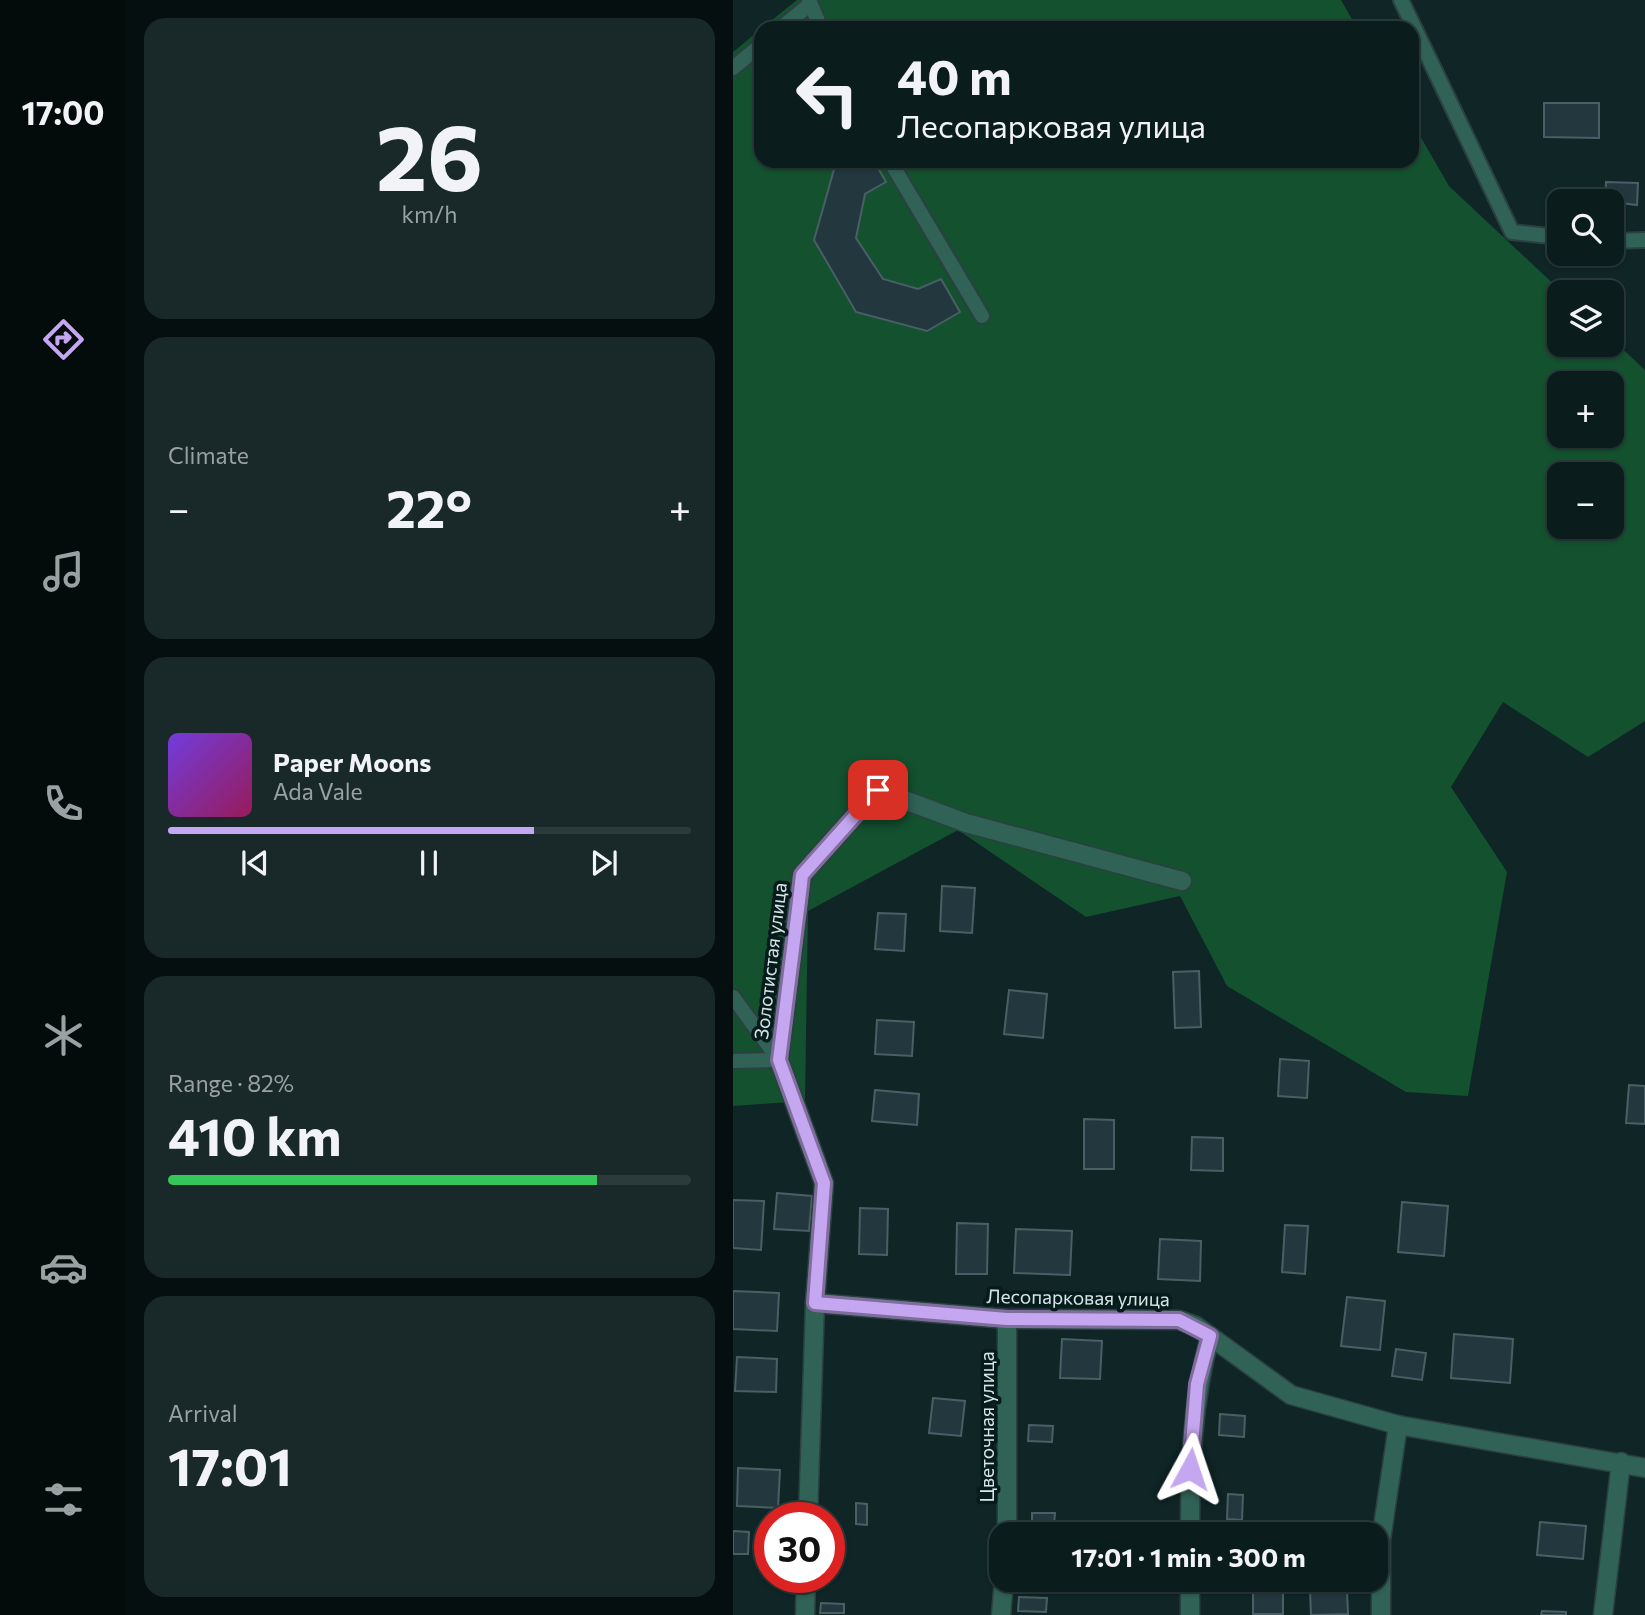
<!DOCTYPE html>
<meta charset="utf-8">
<style>
:root{--surface:#0b1c1c;--page:#192929;--text:#f1f3f6;--muted:#9aa1a3;--line:#2b3a3b;--accent:#c5a7f1}
body{margin:0;font-family:Commissioner,sans-serif;background:var(--page);color:var(--text);height:100vh;display:flex;flex-direction:column;font-size:26px;white-space:nowrap}
*{box-sizing:border-box;margin:0}
p{font-size:23px;color:var(--muted)}
.icon{flex:none;width:38px;height:38px;fill:none;stroke:currentColor;stroke-width:2;stroke-linecap:round;stroke-linejoin:round}
.map{position:relative;flex:1;overflow:hidden}
.details{display:flex;flex-direction:column;gap:18px;padding:18px;background:#060f0f;width:607px}
.details>*{flex:none}
.guide{position:absolute;left:21px;top:21px;width:665px;height:147px;border-radius:21px;box-shadow:0 2px 5px #0004,0 0 0 2px var(--line);background:#0b1c1c;color:var(--text);overflow:hidden}
.controls{position:absolute;left:814px;top:189px;display:grid;gap:14px}
.controls a{display:grid;place-items:center;width:77px;height:77px;border-radius:14px;background:var(--surface);box-shadow:0 2px 5px #0004,0 0 0 2px var(--line);font-size:35px}
.speed{position:absolute;left:21px;top:1502px;display:flex;gap:14px;font-size:35px;font-weight:700;text-align:center}
.speed>*{display:grid;place-content:center;width:91px;height:91px;border-radius:50%;background:var(--surface);box-shadow:0 2px 5px #0004,0 0 0 2px var(--line);line-height:1}
.speed .limit{border:10px solid #d22;background:#fff;color:#111}
.pin{position:absolute;display:grid;place-items:center;width:60px;height:60px;color:#fff;margin:-30px;border-radius:14px;box-shadow:0 4px 10px #0006}
.me{position:absolute;width:77px;margin:-38px;rotate:5deg;stroke-linejoin:round;filter:drop-shadow(0 0 5px #0008)}
.turn{display:flex;align-items:center;gap:24px;height:147px;padding:0 28px;font-size:32px}
.turn .icon{width:91px;height:91px;stroke-width:2.5}
.turn b{display:block;font-size:49px;line-height:60px}
.big{font-size:52px;font-weight:700;line-height:1.1}
.details .widget{flex:1;display:flex;flex-direction:column;justify-content:center;gap:10px;min-width:0;padding:0 24px;border-radius:21px;background:var(--page)}
.details .dial{align-items:center;gap:0}
.dial b{font-size:91px;line-height:1}
.song{display:flex;align-items:center;gap:21px}
.cover{width:84px;height:84px;border-radius:10px;background:linear-gradient(135deg,hsl(260 70% 55%),hsl(330 70% 35%))}
.played{height:7px;border-radius:4px;background:linear-gradient(90deg,var(--accent) 70%,var(--line) 70%)}
.keys{display:flex;justify-content:space-around;direction:ltr}
.heat{display:flex;justify-content:space-between;align-items:center;font-size:38px;direction:ltr}
.charge{height:10px;border-radius:5px;background:linear-gradient(90deg,#34c759 82%,var(--line) 0)}
.trip{position:absolute;left:256px;top:1522px;width:399px;height:70px;border-radius:21px;background:var(--surface);box-shadow:0 2px 5px #0004,0 0 0 2px var(--line);font-weight:700;line-height:70px;text-align:center}
main{display:flex;flex:1;min-height:0}
.tab-bar{display:flex;flex-direction:column;width:126px;justify-content:space-around;align-items:center;background:#040b0b;color:var(--muted)}
.tab-bar .icon{width:49px;height:49px}
.tab-bar .active{color:var(--accent)}
.tab-bar b{font-size:32px;color:var(--text)}
.map>svg:first-child{display:block}
</style>
<main>
<nav class="tab-bar">
<b>17:00</b>
<svg class="icon active" aria-label="directions" viewBox="0 0 24 24"><path d="M12 3l9 9-9 9-9-9zM9 14v-3h6M13 9l2 2-2 2"/></svg>
<svg class="icon" aria-label="music" viewBox="0 0 24 24"><path d="M9 18V5l10-2v13"/><circle cx="6" cy="18" r="3"/><circle cx="16" cy="16" r="3"/></svg>
<svg class="icon" aria-label="phone" viewBox="0 0 24 24"><path d="M5 4h4l2 5-3 2q2 4 5 5l2-3 5 2v4C11 20 4 13 5 4z"/></svg>
<svg class="icon" aria-label="climate" viewBox="0 0 24 24"><path d="M12 3v18M4 7l16 10M4 17L20 7"/></svg>
<svg class="icon" aria-label="car" viewBox="0 0 24 24"><path d="M5 17H2v-5l4-1 3-4h7l3 4 3 1v5h-3M9 17h6M6 11h13"/><circle cx="7" cy="17" r="2"/><circle cx="17" cy="17" r="2"/></svg>
<svg class="icon" aria-label="filters" viewBox="0 0 24 24"><path d="M4 7h16M4 17h16"/><circle cx="9" cy="7" r="2"/><circle cx="15" cy="17" r="2"/></svg>
</nav>
<section class="details">
<div class="widget dial"><b>26</b><p>km/h</p></div>
<div class="widget"><p>Climate</p>
<div class="heat"><a>−</a><b class="big">22°</b><a>+</a></div>
</div>
<div class="widget">
<div class="song"><i class="cover"></i><div><b>Paper Moons</b><p>Ada Vale</p></div></div>
<div class="played"></div>
<div class="keys"><svg class="icon" aria-label="previous" viewBox="0 0 24 24"><path d="M18 5L8 12l10 7zM5 5v14"/></svg><svg class="icon" aria-label="pause" viewBox="0 0 24 24"><path d="M8 5v14M16 5v14"/></svg><svg class="icon" aria-label="next" viewBox="0 0 24 24"><path d="M6 5l10 7-10 7zM19 5v14"/></svg></div>
</div>
<div class="widget"><p>Range · 82%</p><b class="big">410 km</b><div class="charge"></div></div>
<div class="widget"><p>Arrival</p><b class="big">17:01</b></div>
</section>
<div class="map">
<svg width="912" height="1615" viewBox="0 0 912 1615">
<rect width="100%" height="100%" fill="#0f2526"/>
<g fill="#13512f" fill-rule="evenodd">
<path d="M64,0H608L624,28H29Z"/>
<path d="M28,29V161H679V122L716,186L829,292H826V345H878L879,339L912,370V721L855,757L770,702L718,787L774,872L735,1096L673,1092L494,986L447,896L353,917L225,830L75,911L72,1101L0,1106V52ZM826,383H878V436H826ZM826,474H878V527H826Z"/>
</g>
<g fill="#23383e" stroke="#495f65" stroke-width="2">
<path d="M811,103H866V138L811,137Z"/>
<path d="M111,161H141L153,182L132,194L123,238L150,279L185,289L208,279L227,312L194,331L123,312L81,240L102,166Z"/>
<path d="M873,182L905,183L904,205L872,201Z"/>
<path d="M209,886L242,888L239,933L207,931Z"/>
<path d="M145,913L173,914L171,951L142,949Z"/>
<path d="M466,971L468,1027L442,1028L440,972Z"/>
<path d="M276,990L314,994L310,1038L271,1034Z"/>
<path d="M144,1020L181,1022L179,1056L142,1054Z"/>
<path d="M547,1059L576,1061L574,1098L545,1096Z"/>
<path d="M896,1085L912,1086V1124L893,1123Z"/>
<path d="M142,1090L186,1094L184,1125L139,1121Z"/>
<path d="M351,1119L381,1120V1169H351Z"/>
<path d="M459,1137L490,1138V1171L458,1170Z"/>
<path d="M44,1193L79,1196L76,1231L41,1229Z"/>
<path d="M0,1200L31,1201L28,1250L0,1248Z"/>
<path d="M669,1202L715,1206L711,1256L665,1252Z"/>
<path d="M127,1208L155,1209L154,1255L126,1254Z"/>
<path d="M224,1223L255,1224L254,1274H223Z"/>
<path d="M552,1225L575,1226L572,1274L549,1272Z"/>
<path d="M283,1229L339,1231L337,1275L281,1273Z"/>
<path d="M427,1239L468,1241L467,1281L425,1279Z"/>
<path d="M0,1291L46,1293L44,1331L0,1329Z"/>
<path d="M614,1297L652,1301L647,1350L608,1346Z"/>
<path d="M721,1334L780,1339L777,1383L718,1378Z"/>
<path d="M329,1339L369,1341L367,1379L327,1378Z"/>
<path d="M663,1349L693,1353L689,1380L659,1376Z"/>
<path d="M4,1357L44,1359L43,1392L2,1391Z"/>
<path d="M200,1398L232,1401L228,1436L196,1433Z"/>
<path d="M487,1414L512,1416L511,1437L486,1435Z"/>
<path d="M296,1425L320,1426L319,1442L295,1441Z"/>
<path d="M5,1468L47,1470L45,1508L4,1506Z"/>
<path d="M495,1494L510,1495L509,1520L494,1519Z"/>
<path d="M123,1503L134,1504V1525L123,1524Z"/>
<path d="M299,1513H322L321,1525L299,1524Z"/>
<path d="M807,1522L853,1526L850,1559L804,1555Z"/>
<path d="M333,1523L375,1524V1535H333Z"/>
<path d="M0,1531L16,1532L15,1554H0Z"/>
<rect x="520" y="1580" width="30" height="34"/>
<path d="M577,1590H614L615,1614L578,1615Z"/>
<path d="M286,1597L314,1598L313,1612L285,1611Z"/>
<path d="M88,1603L111,1604V1613H87Z"/>
<path d="M809,1611L833,1612V1615H808Z"/>
</g>
<g fill="none" stroke-linecap="round" stroke-linejoin="round">
<g stroke="#2b4041" stroke-width="18">
<g id="service">
<path d="M76,0L88,28"/>
<path d="M668,0L779,232L826,237"/>
<path d="M48,28L76,5"/>
<path d="M0,68L28,45"/>
<path d="M157,161L249,316"/>
<path d="M878,241L912,240"/>
<path d="M0,997L46,1060L0,1061"/>
</g>
</g>
<g stroke="#2b4041" stroke-width="21">
<g id="minor">
<path d="M82,1303L274,1319L446,1320L463,1326L558,1395L665,1425L912,1468"/>
<path d="M274,1319V1535"/>
<path d="M75,1517L82,1303L91,1183L46,1060L69,875L145,790L233,823L449,881"/>
<path d="M457,1535C457,1467 459,1402 477,1336"/>
<path d="M457,1580V1615"/>
<path d="M72,1615L73,1577"/>
<path d="M268,1615L271,1580"/>
<path d="M648,1615V1540L665,1425"/>
<path d="M870,1615L888,1462"/>
</g>
</g>
<use href="#service" stroke="#306256" stroke-width="14"/>
<use href="#minor" stroke="#306256" stroke-width="18"/>
</g>
<g fill="none" stroke-linecap="round" stroke-linejoin="round">
<g stroke="#806d9d" stroke-width="18">
<path id="route" d="M145,790L69,875L66,901L46,1060L91,1183L82,1303L274,1319L446,1320L477,1336L464,1384L457,1469"/>
</g>
<use href="#route" stroke="#c5a7f1" stroke-width="12"/>
</g>
<g text-anchor="middle" dominant-baseline="central" stroke-width="7" stroke-linejoin="round" paint-order="stroke">
<g font-size="19" fill="#d8e5e5" stroke="#061c1c">
<text transform="translate(37 961) rotate(-83)">Золотистая улица</text>
<text transform="translate(345 1297) rotate(1)">Лесопарковая улица</text>
<text transform="translate(253 1427) rotate(-90)">Цветочная улица</text>
</g>
</g>
</svg>
<div class="controls">
<a><svg class="icon" aria-label="search" viewBox="0 0 24 24"><circle cx="10" cy="10" r="6"/><path d="M15 15l6 6"/></svg></a>
<a><svg class="icon" aria-label="layers" viewBox="0 0 24 24"><path d="M12 4l9 5-9 5-9-5zM3 14l9 5 9-5"/></svg></a>
<a>+</a>
<a>−</a>
</div>
<div class="speed"><div class="limit">30</div></div>
<div class="pin" style="left:145px;top:790px;background:#d93025"><svg class="icon" aria-label="arrive" viewBox="0 0 24 24"><path d="M6 21V4h12l-3 4 3 4H6"/></svg></div>
<svg class="me" style="left:457px;top:1469px" viewBox="-20 -20 40 40"><path d="M0-17L14 15 0 8-14 15z" fill="#c5a7f1" stroke="#fff" stroke-width="4"/></svg>
<div class="trip">17:01 · 1 min · 300 m</div>
<div class="guide">
<div class="turn"><svg class="icon" aria-label="left" viewBox="0 0 24 24"><path d="M17 20v-9H6M10 6l-5 5 5 5"/></svg><div><b>40 m</b>Лесопарковая улица</div></div>
</div>
</div>
</main>
